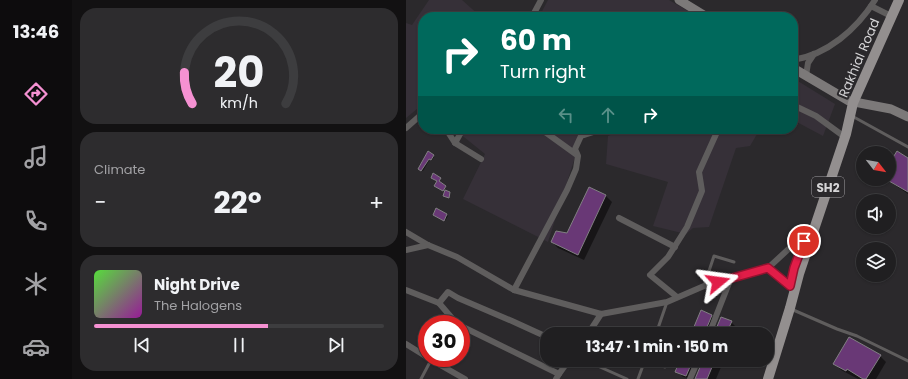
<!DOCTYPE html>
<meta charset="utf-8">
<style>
:root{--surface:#201f21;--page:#2d2c2e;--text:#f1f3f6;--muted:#a2a2a5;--line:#3d3d3f;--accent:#f591d2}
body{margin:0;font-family:Poppins,sans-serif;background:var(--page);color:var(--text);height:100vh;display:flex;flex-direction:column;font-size:15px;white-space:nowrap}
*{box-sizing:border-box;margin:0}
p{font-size:13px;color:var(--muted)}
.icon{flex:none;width:22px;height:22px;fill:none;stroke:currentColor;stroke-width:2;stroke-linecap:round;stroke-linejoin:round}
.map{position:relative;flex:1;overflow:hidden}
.side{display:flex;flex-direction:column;gap:8px;padding:8px;background:#121112;width:334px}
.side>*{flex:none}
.hud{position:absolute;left:12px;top:12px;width:380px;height:122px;border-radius:16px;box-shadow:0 1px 3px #0004,0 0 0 1px var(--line);background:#00695c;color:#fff;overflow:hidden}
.needle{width:26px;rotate:121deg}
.tools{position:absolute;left:450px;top:146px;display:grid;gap:8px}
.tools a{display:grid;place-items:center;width:40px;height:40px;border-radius:50%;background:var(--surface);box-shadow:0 1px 3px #0004,0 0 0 1px var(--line);font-size:20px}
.speed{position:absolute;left:12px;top:315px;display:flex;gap:8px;font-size:20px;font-weight:700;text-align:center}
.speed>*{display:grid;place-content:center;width:52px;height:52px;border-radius:50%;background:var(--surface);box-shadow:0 1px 3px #0004,0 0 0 1px var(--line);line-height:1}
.speed .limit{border:6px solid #d22;background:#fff;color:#111}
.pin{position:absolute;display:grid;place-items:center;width:34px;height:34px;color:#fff;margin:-17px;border:2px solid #fff;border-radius:50%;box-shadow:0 1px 4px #0007}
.me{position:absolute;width:44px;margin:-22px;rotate:74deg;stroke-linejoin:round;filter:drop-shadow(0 0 3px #0008)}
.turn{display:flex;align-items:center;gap:14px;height:84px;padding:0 16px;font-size:18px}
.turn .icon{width:52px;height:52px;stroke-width:2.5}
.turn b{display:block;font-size:28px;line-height:34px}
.lanes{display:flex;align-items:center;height:38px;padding:0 16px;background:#0003;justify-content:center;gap:20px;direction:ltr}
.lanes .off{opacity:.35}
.big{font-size:30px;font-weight:700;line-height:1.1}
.side .tile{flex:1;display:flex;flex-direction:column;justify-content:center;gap:6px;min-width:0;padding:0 14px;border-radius:16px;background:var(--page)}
.side .dial{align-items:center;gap:0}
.dial svg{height:104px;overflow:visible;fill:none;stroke:var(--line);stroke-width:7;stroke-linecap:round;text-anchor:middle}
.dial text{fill:var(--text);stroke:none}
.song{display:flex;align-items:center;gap:12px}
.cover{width:48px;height:48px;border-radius:6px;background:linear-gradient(135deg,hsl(110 70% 55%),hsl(300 70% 35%))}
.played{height:4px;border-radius:2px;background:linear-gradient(90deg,var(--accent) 60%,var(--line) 60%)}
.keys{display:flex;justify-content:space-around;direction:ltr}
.heat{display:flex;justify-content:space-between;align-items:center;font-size:22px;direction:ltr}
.trip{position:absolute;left:134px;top:327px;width:234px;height:40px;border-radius:16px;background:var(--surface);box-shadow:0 1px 3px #0004,0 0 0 1px var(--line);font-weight:700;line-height:40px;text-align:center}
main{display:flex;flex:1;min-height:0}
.menu{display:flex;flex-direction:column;width:72px;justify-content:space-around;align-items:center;background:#0d0c0d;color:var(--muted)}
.menu .icon{width:28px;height:28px}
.menu .current{color:var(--accent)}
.menu b{font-size:18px;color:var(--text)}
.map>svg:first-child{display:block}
</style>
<main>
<nav class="menu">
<b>13:46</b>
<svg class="icon current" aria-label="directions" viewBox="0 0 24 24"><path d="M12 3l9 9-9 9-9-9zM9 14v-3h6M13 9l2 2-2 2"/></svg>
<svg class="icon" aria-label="music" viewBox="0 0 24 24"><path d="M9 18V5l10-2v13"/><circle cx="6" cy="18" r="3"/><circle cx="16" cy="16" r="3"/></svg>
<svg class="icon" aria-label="phone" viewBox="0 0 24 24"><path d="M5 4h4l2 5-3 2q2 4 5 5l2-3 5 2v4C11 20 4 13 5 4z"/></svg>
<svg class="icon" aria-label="climate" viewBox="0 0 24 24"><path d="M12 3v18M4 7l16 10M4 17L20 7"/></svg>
<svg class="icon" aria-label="car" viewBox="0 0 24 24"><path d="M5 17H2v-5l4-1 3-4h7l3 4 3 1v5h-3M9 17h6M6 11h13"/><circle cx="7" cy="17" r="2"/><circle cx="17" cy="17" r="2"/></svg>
</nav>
<section class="side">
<div class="tile dial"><svg viewBox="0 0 100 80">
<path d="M14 69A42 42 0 1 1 86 69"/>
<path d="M14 69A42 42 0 0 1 8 45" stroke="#f591d2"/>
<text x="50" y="56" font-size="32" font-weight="700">20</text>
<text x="50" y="72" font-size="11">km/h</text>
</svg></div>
<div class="tile"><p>Climate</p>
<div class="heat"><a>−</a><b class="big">22°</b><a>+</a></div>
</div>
<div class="tile">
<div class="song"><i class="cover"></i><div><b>Night Drive</b><p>The Halogens</p></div></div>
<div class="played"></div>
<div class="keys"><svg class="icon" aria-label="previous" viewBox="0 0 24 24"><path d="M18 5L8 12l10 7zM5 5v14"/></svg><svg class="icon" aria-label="pause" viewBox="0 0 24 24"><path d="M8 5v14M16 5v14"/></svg><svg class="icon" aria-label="next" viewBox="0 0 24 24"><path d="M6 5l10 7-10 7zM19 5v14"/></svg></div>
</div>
</section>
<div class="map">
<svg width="502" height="379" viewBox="0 0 502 379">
<rect width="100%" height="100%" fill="#2b292c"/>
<g fill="#363038">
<path d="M23,0H56L75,17H17V104L0,118V23L6,25Z"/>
<path d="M142,0H263L282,11L278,17H133Z"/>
<path d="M387,78L429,104L417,136L387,120Z"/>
<path d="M48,129H178L142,242L57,199L79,154Z"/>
<path d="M219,129H354L344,146L330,148L303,227L287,228L280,234L247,226L262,182L200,164L202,136Z"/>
</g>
<g fill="#0007">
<path d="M22,153L28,157L26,160L24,159L17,171L15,170Z"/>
<path d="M502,159V194L480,179H483V166Z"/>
<path d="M183,188L200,196L206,202L178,260L152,248L146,242L161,234Z"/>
<path d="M31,209L42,216L39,221L29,216Z"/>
<path d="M305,316L311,322L306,334H286Z"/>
<path d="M325,322L331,328L329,334H309Z"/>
<path d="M474,356L480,362L470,379H452L435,370L429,364Z"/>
<path d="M275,360H295L287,379L277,377L271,371Z"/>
<path d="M298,360H318L310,379H292Z"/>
</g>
<g fill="#693876" stroke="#817f82">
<path d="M22,151L28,155L25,160L23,159L15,171L12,169Z"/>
<path d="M491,151L502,158V192L483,181V164Z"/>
<path d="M27,173L35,178L33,181L40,186L37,191L28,186L31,181L25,178Z"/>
<path d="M183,187L200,195L172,255L145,242L150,231L161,233Z"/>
<path d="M39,190L44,192L43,198L37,196Z"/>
<path d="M30,208L41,214L38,221L27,215Z"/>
<path d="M295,310L306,315L304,320L298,334H285Z"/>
<path d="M315,317L326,321L320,334H308Z"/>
<path d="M443,337L475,355L460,379H457L441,369L440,371L427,364Z"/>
<path d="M274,360H287L280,376L269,372Z"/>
<path d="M297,360H309L301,379H289Z"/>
</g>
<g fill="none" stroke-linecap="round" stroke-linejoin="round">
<g stroke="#5f5d5d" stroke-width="3">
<path d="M446,116L502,147"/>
<path d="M298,286L308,256L328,262"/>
<path d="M385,309L431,329L451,336L502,361"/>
<path d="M251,330L261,334"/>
<path d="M200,333L202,334"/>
<path d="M250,334L261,302"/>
<path d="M242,360L259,367"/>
<path d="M185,363L221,379"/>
<path d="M15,379L25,360"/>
<path d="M232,379L239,360"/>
</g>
<g stroke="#5f5d5d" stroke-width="6">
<path d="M465,6L485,16"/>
<path d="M126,17L135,0"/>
<path d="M387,60C421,55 451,29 469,0"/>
<path d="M400,76L402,63L408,54"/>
<path d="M387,105L410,116L436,135"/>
<path d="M0,128L17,113"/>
<path d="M40,129L49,143L75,159"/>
<path d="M135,129L171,155"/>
<path d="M49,143L57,129"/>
<path d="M213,218L269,247"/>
<path d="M0,232L22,245L51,257L108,290L195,314L261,302L298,286L362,268L401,232"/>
<path d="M0,250L22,245"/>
<path d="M362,268L384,286"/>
<path d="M0,290L33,303L42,292L52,298L106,321L141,337"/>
<path d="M108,290L161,190L170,169L172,156L169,149L175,136L197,129"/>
<path d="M271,297L244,275L262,257L281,227L296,191L293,172L311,132L308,129"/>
<path d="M33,303L51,324"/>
<path d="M55,326L153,374L150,379"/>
<path d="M182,334L195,314"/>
<path d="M303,334L325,278"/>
<path d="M0,344L21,357"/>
<path d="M22,358L59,379"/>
<path d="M153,374L163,360"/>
<path d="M284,379L292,360"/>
</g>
<g stroke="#7c7979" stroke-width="9">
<path d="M273,0L301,17"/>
<path d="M387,68L443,101L485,109L502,117"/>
</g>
<path stroke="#938f8f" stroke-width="10" d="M362,379L384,308L393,274L440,134L447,103L493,0"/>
</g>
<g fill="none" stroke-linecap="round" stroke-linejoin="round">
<g stroke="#92132f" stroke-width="10">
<path id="route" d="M312,282L362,268L384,286L388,268L398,241"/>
</g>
<use href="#route" stroke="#e11d48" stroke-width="7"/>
</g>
<g text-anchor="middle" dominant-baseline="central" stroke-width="4" stroke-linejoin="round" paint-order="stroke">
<rect fill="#2b292c" stroke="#a3a1a4" stroke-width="1" x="406" y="177" width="32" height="20" rx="3"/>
<g font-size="12" font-weight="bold" fill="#d6d5d7">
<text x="422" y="187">SH2</text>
</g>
<g font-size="13" fill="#d6d5d7" stroke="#2b292c">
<text transform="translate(453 58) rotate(-67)">Rakhial Road</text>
</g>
</g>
</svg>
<div class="tools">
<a><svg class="needle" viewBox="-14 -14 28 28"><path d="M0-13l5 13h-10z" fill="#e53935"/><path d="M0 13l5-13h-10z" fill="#a2a2a5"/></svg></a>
<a><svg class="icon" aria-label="sound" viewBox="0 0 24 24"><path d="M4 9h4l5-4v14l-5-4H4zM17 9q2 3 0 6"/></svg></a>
<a><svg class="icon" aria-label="layers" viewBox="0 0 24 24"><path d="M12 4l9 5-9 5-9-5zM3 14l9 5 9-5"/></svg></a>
</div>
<div class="speed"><div class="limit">30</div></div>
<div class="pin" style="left:398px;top:241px;background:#d93025"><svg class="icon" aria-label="arrive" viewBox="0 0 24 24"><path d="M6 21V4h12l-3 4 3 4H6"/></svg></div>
<svg class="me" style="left:312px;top:282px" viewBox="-20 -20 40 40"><path d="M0-17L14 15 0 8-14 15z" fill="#e11d48" stroke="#fff" stroke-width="4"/></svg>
<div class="trip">13:47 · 1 min · 150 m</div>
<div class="hud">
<div class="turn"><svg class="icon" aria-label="right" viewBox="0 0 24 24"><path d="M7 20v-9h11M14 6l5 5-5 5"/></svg><div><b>60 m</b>Turn right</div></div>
<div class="lanes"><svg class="icon off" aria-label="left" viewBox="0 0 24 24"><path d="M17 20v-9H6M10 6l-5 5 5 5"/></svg><svg class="icon off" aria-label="ahead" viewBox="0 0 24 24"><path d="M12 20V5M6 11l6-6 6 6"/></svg><svg class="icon" aria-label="right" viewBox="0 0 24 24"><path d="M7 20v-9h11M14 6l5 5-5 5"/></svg></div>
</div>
</div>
</main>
